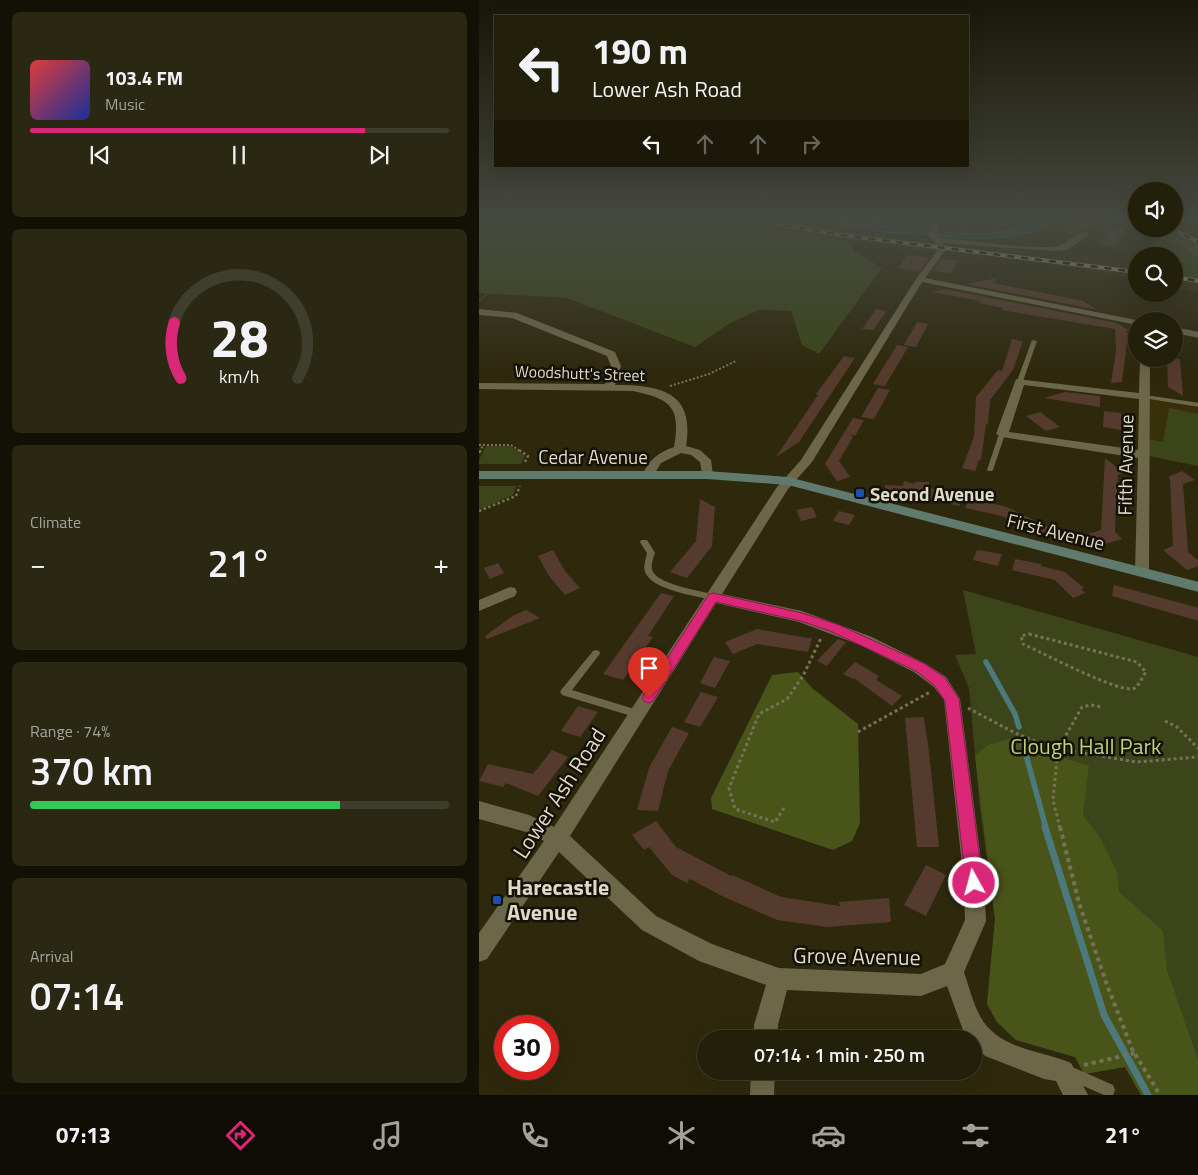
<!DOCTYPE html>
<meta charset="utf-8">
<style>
:root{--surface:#221f0a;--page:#2a2713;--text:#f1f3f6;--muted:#a2a29c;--line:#3f3d2b;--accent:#db2777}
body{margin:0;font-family:"Titillium Web",sans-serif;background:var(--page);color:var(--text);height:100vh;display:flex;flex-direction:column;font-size:19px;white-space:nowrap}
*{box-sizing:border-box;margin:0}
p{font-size:16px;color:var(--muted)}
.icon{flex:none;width:28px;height:28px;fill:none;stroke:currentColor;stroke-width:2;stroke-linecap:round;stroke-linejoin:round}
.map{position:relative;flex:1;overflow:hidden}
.details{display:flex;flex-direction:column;gap:12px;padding:12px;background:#131106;width:479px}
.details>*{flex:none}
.hud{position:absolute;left:15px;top:15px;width:475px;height:152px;border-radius:0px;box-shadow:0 5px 20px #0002,0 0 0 1px var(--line);background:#221f0a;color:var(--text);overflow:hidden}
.tools{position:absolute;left:649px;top:182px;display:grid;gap:10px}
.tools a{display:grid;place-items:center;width:55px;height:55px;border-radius:50%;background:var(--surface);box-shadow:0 5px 20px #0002,0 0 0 1px var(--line);font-size:25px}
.speed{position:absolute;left:15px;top:1015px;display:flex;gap:10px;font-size:25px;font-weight:700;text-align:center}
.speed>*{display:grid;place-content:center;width:65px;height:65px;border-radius:50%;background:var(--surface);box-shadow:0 5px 20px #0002,0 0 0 1px var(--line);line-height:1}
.speed .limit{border:8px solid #d22;background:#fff;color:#111}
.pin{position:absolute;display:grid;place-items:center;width:42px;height:42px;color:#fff;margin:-51px -21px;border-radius:50% 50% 50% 0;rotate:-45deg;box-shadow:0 0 5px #0007}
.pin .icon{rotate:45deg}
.me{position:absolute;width:55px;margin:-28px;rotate:353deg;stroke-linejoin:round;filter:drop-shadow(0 0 4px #0008)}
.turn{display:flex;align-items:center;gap:18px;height:105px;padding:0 15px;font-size:22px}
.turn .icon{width:65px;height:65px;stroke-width:2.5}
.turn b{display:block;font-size:35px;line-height:42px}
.lanes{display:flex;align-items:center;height:48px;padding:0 15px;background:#0003;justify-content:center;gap:25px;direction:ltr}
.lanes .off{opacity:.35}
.big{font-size:38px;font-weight:600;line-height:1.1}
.details .widget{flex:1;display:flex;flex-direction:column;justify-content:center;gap:8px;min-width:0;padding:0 18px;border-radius:8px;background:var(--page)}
.details .dial{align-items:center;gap:0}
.dial svg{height:130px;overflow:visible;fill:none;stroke:var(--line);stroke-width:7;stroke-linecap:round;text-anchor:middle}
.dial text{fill:var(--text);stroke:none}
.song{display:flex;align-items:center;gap:15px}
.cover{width:60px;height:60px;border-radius:8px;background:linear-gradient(135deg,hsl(0 70% 55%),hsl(230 70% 35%))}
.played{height:5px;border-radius:2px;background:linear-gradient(90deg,var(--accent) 80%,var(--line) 80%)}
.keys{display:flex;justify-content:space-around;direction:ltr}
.heat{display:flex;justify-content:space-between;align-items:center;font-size:28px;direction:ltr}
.charge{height:8px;border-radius:4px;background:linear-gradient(90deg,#34c759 74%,var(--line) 0)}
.trip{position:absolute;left:218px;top:1030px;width:285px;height:50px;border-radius:25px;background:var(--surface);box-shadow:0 5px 20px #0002,0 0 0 1px var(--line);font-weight:600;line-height:50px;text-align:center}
.dock{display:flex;height:80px;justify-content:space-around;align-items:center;background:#0e0c04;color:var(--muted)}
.dock .icon{width:35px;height:35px}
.dock .current{color:var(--accent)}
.dock b{font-size:22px;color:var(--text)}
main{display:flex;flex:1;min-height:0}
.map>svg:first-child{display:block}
</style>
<main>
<section class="details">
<div class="widget">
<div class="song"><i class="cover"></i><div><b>103.4 FM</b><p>Music</p></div></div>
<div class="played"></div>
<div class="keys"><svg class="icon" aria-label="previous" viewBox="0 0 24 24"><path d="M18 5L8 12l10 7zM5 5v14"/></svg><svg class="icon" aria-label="pause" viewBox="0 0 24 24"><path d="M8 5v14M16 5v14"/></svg><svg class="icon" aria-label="next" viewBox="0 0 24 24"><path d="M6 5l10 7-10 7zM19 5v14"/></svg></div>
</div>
<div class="widget dial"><svg viewBox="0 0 100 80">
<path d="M14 69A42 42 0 1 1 86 69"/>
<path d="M14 69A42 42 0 0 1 10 35" stroke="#db2777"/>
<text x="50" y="56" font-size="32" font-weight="700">28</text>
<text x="50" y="72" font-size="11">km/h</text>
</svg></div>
<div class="widget"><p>Climate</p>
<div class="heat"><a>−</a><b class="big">21°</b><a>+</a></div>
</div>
<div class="widget"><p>Range · 74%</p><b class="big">370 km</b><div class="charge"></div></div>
<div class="widget"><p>Arrival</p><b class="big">07:14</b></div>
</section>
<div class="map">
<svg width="720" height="1095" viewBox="0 0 720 1095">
<rect width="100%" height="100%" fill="#2e290d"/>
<g fill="#37300b">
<path d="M234,218H307L423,238H453L572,253L657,266V279L631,273L547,261L417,248L269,225Z"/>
<path d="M695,272L719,276V293L695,287Z"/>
<path d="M675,398L719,403V449L665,438L666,402Z"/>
</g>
<g fill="#3c451a">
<path d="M0,218H234L370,241L375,251L403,268L340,354L323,345L312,311L280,310L251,323L216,347L88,298L0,293Z"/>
<path d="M679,239L708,248L709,251L719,257V279L695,274V256H661Z"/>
<path d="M690,408L719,414V466L665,455V438L684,442Z"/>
<path d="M7,446H31L46,456L42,464H0V460Z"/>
<path d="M0,486H37L34,495L0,510Z"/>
<path d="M484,590L719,657V1095H662L646,1067L605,1074L596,1057L537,1040L518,1022L508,1004L516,919L501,808L490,688L476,655L497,654Z"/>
</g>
<g fill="#495419">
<path d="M365,218L441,221L450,227L448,229Z"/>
<path d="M644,218H657L658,229H687L719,245V257L709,251L708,248C686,243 668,232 646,226L643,223Z"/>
<path d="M319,672L333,688L379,724L381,823L373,841L354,850L233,809L232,798L293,675Z"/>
<path d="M534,738L558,749L610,766L604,815L622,839L638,872L640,892L684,931L688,970L719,1060V1095H662L646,1067L605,1074L596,1057L537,1040L518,1022L508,1004L516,919L496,756L509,745Z"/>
</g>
<path fill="#0e4f5e" stroke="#4c797e" d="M320,218C328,218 338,217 346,218C383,222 535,251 556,218H567L561,228L551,232L527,237L492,239L445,234L412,233Z"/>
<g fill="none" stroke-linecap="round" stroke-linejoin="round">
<g stroke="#4c797e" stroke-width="5.5">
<path d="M507,662L536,714L540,727"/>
<path d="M544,744L567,828"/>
</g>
<path stroke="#4c797e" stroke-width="7" d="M566,827L625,1015L669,1095"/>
</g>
<g fill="#553b2d">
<path d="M595,219L621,222L588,236Z"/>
<path d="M633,226L636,229L648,228L637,246L622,244Z"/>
<path d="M428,255L439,256L451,258L440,272L419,268Z"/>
<path d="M462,259L479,261L473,273L454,271Z"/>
<path d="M519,278L514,283L604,301L619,310L487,284Z"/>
<path d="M466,289L638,323L651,331H647L649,334L643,382L632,383L637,351L636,329L522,310L524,308L500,303L502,301L453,292Z"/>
<path d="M397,309L408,311L394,330L383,329Z"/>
<path d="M438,322L449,324L437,347L425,345Z"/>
<path d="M533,339L544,341L534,370L511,400L509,424H507L502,460H500L496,471L483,468L495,437L497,397L519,370L523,371Z"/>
<path d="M418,345L429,347L406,386L394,384Z"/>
<path d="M365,356L376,358L320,442L297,457L339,395L337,394Z"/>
<path d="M688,359H701L704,396L689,387Z"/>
<path d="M399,388L411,390L395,419L382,417Z"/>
<path d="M586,392L621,396V407L565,398Z"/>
<path d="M625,411L642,413V430L624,427Z"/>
<path d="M561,412L581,427L567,431L547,416Z"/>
<path d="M374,418L385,420L376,436L370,434L374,437L360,461L371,477L358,481L346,464Z"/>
<path d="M626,458L645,473L639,475L638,500H637L636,532L643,539L616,547L604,536L622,530Z"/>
<path d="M703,471L716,480L704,484L709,552L720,561V566L708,570L684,550L694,546L691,479L689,477Z"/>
<path d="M425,481L436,484V482H450V488L485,496L480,506L444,497L406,495V485L424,486Z"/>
<path d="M490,498L528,507L579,532L577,537L548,529L523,516L486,508Z"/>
<path d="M221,499L236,507L233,546L208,578L191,572L217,541Z"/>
<path d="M333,507L338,517L322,521L317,510Z"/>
<path d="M360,511L376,515L370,525L354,521Z"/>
<path d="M74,550L86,571L101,588L86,595L70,576L59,556Z"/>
<path d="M498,550L523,554L519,566L494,560Z"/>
<path d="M536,559L562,564V566L586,572L605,588L602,589L606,593L594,598L576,580L533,570Z"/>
<path d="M19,563L25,573L11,579L5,568Z"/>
<path d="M635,585L720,608V621L633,596Z"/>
<path d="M182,593L195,596L169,636L174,637L144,680L124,674Z"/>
<path d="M47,610L61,618L8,639L6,636L35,615Z"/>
<path d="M278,629L323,637L333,638L329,652L278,644L254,654L246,642Z"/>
<path d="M359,639L367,642L348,666L338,661Z"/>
<path d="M235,657L251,661L236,688L221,683Z"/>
<path d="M376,662L400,676L397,680L423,696L413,706L375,678L374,679L364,674Z"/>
<path d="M222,692L239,697L221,727L205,722Z"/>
<path d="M99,706L119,712L101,737L82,731Z"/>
<path d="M445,717L450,752L460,847H438L426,718Z"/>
<path d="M193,727L210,733L189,771L179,811L158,810L170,768Z"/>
<path d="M73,750L89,757L59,796L27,783L24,787L0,781L9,764L54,774Z"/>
<path d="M177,821L197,847L252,876L253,875L302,897L361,906L360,902L410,898L412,922L348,927L298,920L245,897L211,879L208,883L193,875L170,847L165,850L153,835Z"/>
<path d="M447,865L467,875L447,916L425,905Z"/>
</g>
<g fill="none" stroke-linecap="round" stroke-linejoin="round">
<g stroke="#76725a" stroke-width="1" stroke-dasharray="1 1" stroke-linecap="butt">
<path d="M351,218L444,230"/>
<path d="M713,218L720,219"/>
<path d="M482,232C506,232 536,236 554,218"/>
<path d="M0,301L10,292"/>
</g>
<g stroke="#76725a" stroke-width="2" stroke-dasharray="2 2" stroke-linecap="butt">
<path d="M191,386L230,374L257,361"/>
<path d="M0,445H32L42,452"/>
<path d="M1,452L4,445"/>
</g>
<g stroke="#76725a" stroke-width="2.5" stroke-dasharray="2.5 2.5" stroke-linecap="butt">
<path d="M40,450L49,456L45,464"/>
<path d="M0,453L1,450"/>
<path d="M0,511L37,496L41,486"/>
</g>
<g stroke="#76725a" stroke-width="3" stroke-dasharray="3 3" stroke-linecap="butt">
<path d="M550,634L658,662L667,672C664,676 660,685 656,688C645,696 560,651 544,644L542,636Z"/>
<path d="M489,708L536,733L574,748L657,762L720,757"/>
<path d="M686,721L698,727L720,749"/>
<path d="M379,732L451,692"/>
<path d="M305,808L296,822L256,809L250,788L280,714L308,699L324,676L342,638"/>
<path d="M581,828L574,800L579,749L603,707L612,705L623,707"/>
</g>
<g stroke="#76725a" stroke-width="4" stroke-dasharray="4 4" stroke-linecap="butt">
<path d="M581,827L600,903L628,985L653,1049L681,1095"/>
<path d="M605,1065L656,1053"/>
</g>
<g fill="#6d674a" fill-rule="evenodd">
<path d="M516,218H520L521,220L518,221Z"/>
<path d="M553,340L558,341L544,381L541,383L539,382L538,381Z"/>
<path d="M666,395L720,403V407L664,398V396Z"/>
<path d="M523,432L526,434L514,470L513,471H509L508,470L520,434Z"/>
<path d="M162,540H168L176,553C174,559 171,567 174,572C181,585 223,591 237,595L238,597L237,599L234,600C217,596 173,590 166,572C164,566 167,559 168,553L161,542Z"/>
<path d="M117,650L120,651L121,653L120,655L93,690L162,711L164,714L162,717L159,718L83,695L81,692L83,689L114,651Z"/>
<path d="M591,1066L634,1085L636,1090L634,1095H625L586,1078L584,1073L586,1068Z"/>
</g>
<g fill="#6d674a" fill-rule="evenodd">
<path d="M447,218H455L459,227L458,236L461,238C498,241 537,248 574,247C587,246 597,231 609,232V236L588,250L573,251L464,243L466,251L446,278L662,321H658V325L443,282L333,462L309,489L243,594L323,611L393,637L447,664L467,677L481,699L505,883L507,921L485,972C490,987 494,1003 501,1016C519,1050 562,1050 592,1063L609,1095H584L577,1081L565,1079L506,1056L494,1043V1039H490L485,1033L468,986L442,996L308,990L299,1025L298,1039H274L275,1025L287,985L220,961L163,930L80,852L8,959L0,962V933L65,841L47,832L0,819V801L50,815L75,827L298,487L322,460L437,279L458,251L455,241L450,237L451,227ZM237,603L320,622L381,645L435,672L455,687L465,700L485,883L486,920L466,964L442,974L300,968L233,944L177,916L91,836Z"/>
<path d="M0,309L38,313L136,352L142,366L136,385C182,385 216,392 207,446L221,450L232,460L234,475L232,478H224L221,462L212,455L202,453L182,463L173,478L169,479L163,475C170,460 180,452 195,447C202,407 192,399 154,391L0,389V383L126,384L132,366L128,356L33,318L0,315Z"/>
<path d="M695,327L720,332V338L695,333Z"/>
<path d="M661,359H671L670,572L668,575H658L656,572L659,458L523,437L517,434L537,379L660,393ZM545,385L660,399L659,450L530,432Z"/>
<path d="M31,587L36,588L38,592L36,596L0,611V600Z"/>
<path d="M272,1071H296L295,1095H271Z"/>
</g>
<path fill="#607a6d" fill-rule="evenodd" d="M0,471H228L309,477L720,582V592L309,485L228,479H0Z"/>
<g stroke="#9a9682" stroke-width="4">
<g id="rail">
<path d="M265,218L362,235L658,272"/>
<path d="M692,229L720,242"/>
<path d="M695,277L720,281"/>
</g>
</g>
<use href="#rail" stroke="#141106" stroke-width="2.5" stroke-dasharray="7" stroke-linecap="butt"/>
</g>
<linearGradient id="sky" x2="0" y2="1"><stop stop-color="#191707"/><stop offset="0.59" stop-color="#464940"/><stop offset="1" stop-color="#464940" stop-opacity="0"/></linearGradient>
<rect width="720" height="371" fill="url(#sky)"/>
<path fill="#db2777" stroke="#8e194d" d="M234,593L323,613L360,625L446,664L466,678L480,699L504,883L501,889L495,891L489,889L487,883L466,701L456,686L437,671L351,631L322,621L237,602L174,701L170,703L165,701L163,698L165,694L230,594Z"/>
<g fill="#1a4fb4" stroke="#141106" stroke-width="2">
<rect x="376" y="488" width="10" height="10" rx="2.5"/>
<rect x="13" y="895" width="10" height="10" rx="2.5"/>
</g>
<g text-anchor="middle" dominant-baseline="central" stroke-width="5" stroke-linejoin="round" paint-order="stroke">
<g font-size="16" fill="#dddaca" stroke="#141106">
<text transform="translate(101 373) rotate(2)">Woodshutt's Street</text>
</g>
<g font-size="19" fill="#dddaca" stroke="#141106">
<text x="114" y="456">Cedar Avenue</text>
<text transform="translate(646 465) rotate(-89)">Fifth Avenue</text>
<text transform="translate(577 531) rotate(14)">First Avenue</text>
</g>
<g font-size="19" font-weight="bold" fill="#dddaca" stroke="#141106" text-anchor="start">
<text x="391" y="493">Second Avenue</text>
</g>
<g font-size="22" fill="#bdd07a" stroke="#141106">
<text x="607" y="746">Clough Hall Park</text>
</g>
<g font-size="22" fill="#dddaca" stroke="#141106">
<text transform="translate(80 793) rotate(-57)">Lower Ash Road</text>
<text transform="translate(378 956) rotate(1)">Grove Avenue</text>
</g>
<g font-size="22" font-weight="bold" fill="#dddaca" stroke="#141106" text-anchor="start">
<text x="28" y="887">Harecastle<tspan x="28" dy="25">Avenue</tspan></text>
</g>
</g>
</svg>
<div class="tools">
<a><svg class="icon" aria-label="sound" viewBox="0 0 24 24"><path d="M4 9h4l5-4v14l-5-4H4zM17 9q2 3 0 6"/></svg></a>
<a><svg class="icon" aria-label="search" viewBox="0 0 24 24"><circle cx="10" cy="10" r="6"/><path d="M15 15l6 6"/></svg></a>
<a><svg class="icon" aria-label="layers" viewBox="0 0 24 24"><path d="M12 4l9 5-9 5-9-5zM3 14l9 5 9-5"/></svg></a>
</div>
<div class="speed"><div class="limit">30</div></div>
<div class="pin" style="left:170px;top:698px;background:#d93025"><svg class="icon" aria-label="arrive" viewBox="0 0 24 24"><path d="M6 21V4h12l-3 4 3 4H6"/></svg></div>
<svg class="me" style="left:495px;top:883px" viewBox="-20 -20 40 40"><circle r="17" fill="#db2777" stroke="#fff" stroke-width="3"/><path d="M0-11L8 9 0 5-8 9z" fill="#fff"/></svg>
<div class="trip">07:14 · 1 min · 250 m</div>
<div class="hud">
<div class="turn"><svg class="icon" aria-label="left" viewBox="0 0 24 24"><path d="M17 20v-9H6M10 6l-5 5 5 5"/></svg><div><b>190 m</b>Lower Ash Road</div></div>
<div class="lanes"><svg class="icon" aria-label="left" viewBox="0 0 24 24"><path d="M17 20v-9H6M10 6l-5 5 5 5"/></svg><svg class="icon off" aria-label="ahead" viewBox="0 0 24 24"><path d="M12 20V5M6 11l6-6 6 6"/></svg><svg class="icon off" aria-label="ahead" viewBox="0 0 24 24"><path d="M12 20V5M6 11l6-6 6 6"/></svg><svg class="icon off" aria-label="right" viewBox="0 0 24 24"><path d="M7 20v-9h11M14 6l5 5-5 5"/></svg></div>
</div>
</div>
</main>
<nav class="dock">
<b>07:13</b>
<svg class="icon current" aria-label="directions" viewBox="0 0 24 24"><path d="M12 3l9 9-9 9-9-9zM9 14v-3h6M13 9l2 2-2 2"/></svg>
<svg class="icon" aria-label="music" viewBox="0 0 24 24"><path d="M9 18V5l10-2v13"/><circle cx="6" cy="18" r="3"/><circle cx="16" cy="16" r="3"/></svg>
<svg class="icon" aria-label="phone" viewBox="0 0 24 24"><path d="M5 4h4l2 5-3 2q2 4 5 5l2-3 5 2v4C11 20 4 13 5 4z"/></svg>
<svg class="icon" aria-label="climate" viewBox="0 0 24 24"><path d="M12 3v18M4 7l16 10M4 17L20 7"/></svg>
<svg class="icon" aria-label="car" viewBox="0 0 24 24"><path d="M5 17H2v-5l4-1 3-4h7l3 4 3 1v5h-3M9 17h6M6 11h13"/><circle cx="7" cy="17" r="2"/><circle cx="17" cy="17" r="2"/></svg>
<svg class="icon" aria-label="filters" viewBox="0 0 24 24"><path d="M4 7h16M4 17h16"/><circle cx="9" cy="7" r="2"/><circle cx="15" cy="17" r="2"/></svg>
<b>21°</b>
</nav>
